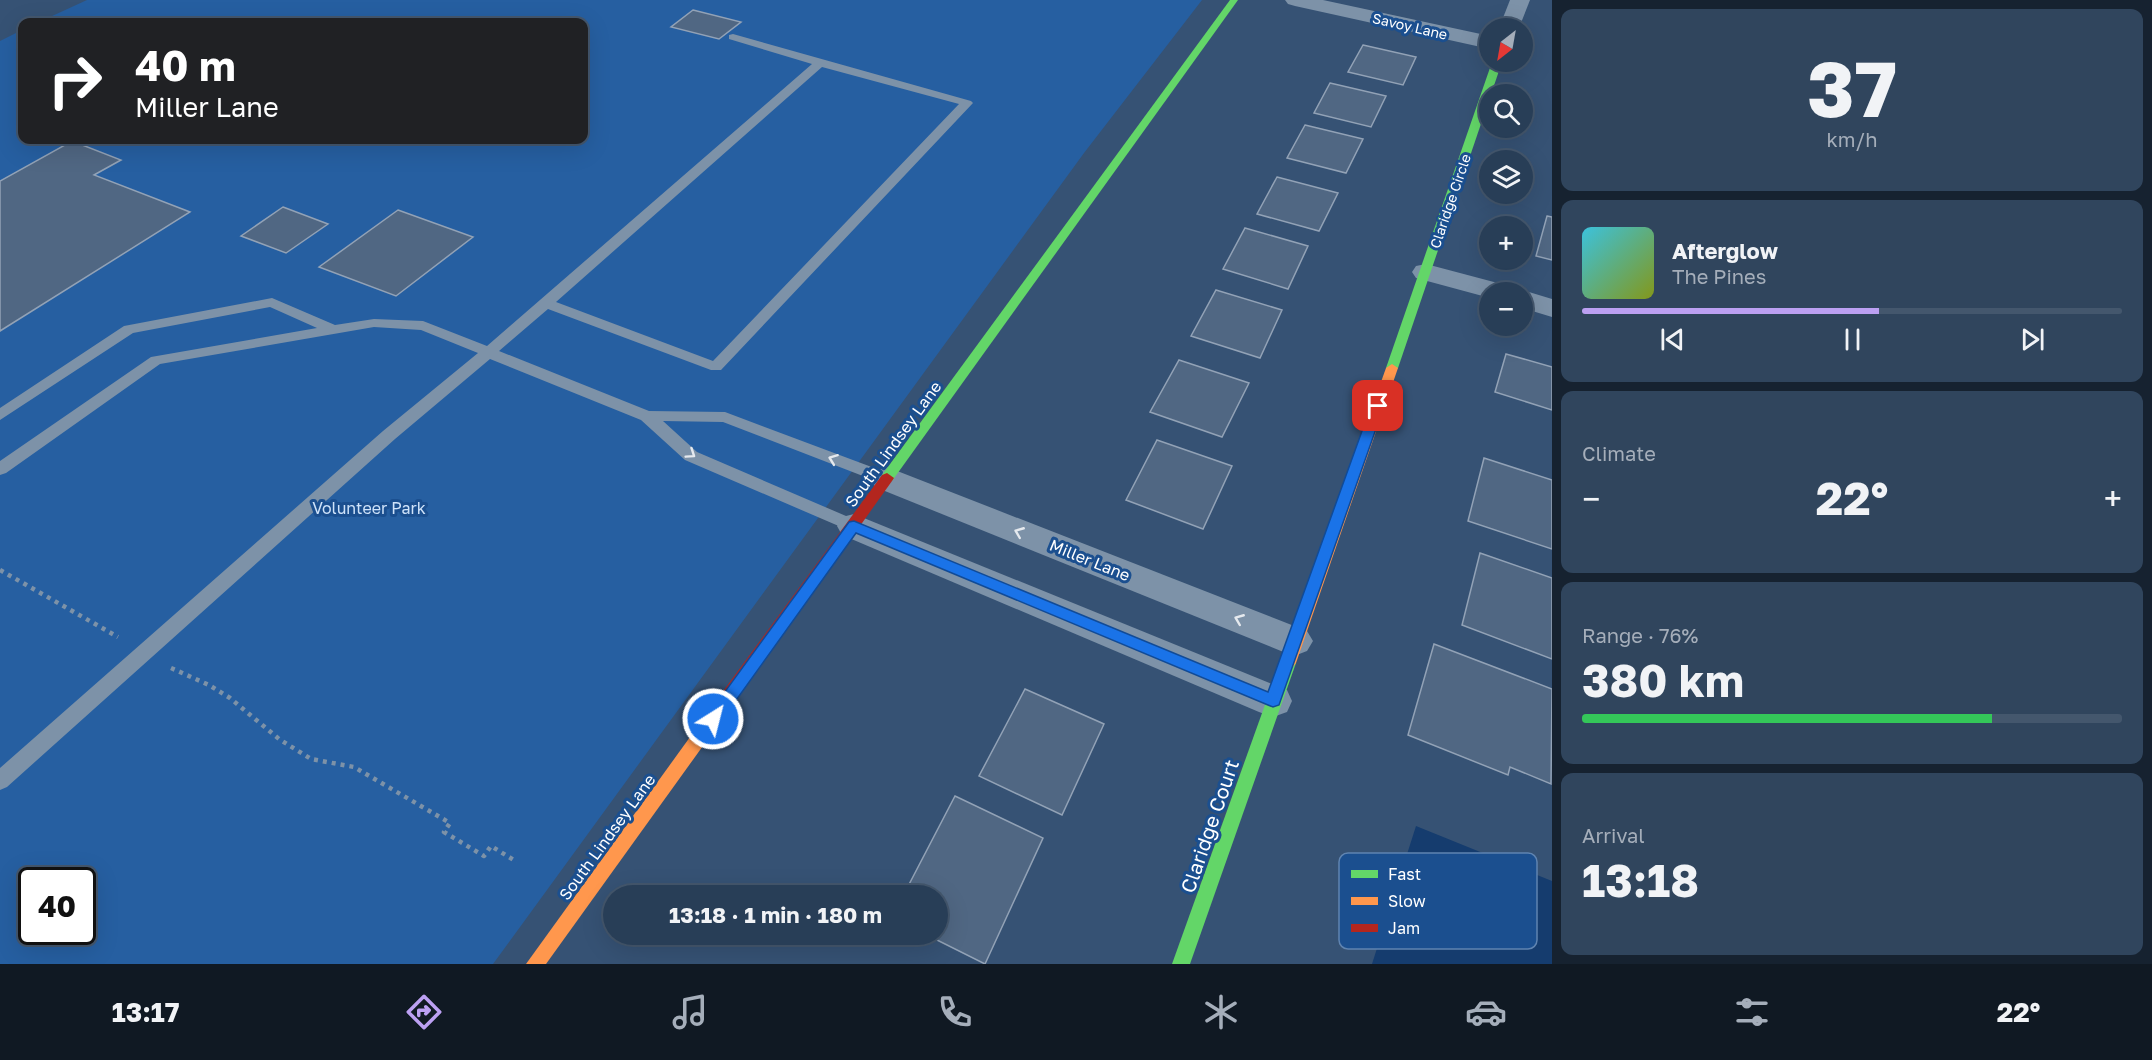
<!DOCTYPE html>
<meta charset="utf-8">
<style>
:root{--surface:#283e57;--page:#30455d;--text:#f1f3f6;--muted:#a5aeba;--line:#44576d;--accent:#bca0f2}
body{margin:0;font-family:"Golos Text",sans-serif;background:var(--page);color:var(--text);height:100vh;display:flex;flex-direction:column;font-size:22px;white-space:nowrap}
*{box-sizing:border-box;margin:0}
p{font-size:20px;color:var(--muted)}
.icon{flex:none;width:33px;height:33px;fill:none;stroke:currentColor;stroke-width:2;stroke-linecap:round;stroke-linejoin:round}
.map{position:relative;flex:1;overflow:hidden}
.sheet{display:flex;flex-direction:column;gap:9px;padding:9px;background:#162230;width:600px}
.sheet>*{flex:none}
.hud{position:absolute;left:18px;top:18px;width:570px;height:126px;border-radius:12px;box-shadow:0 6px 24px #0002,0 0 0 2px var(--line);background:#202124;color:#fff;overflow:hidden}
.needle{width:39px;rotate:211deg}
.buttons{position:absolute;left:1479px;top:18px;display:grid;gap:12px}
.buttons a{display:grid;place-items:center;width:54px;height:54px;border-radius:50%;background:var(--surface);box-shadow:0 6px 24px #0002,0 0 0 2px var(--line);font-size:30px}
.speed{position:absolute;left:18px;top:867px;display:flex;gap:12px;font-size:30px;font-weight:700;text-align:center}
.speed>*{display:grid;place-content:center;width:78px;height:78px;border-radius:50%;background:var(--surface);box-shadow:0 6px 24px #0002,0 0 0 2px var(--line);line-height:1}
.speed .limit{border:3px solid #111;border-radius:9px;background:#fff;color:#111}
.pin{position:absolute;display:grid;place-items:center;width:51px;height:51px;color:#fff;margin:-26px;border-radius:12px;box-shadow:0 3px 9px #0006}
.me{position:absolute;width:66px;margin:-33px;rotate:36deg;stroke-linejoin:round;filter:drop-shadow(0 0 4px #0008)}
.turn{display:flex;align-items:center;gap:21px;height:126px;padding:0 18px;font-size:27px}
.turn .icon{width:78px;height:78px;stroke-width:2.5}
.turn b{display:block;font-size:42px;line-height:51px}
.big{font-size:45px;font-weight:700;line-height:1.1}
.sheet .tile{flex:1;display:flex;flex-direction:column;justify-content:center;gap:9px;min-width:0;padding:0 21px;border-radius:12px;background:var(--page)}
.sheet .dial{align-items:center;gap:0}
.dial b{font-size:78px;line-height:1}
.song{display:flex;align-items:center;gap:18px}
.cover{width:72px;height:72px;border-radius:9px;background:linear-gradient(135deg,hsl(190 70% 55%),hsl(70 70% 35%))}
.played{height:6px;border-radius:3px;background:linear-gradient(90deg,var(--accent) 55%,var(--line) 55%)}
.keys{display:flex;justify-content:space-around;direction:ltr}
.heat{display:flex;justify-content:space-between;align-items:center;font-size:33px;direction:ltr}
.charge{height:9px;border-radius:4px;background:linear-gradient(90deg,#34c759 76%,var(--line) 0)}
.trip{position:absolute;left:603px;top:885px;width:345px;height:60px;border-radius:30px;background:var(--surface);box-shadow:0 6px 24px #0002,0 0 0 2px var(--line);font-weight:700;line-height:60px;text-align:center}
.menu{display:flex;height:96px;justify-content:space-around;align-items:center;background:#101923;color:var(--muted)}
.menu .icon{width:42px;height:42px}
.menu .current{color:var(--accent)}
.menu b{font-size:27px;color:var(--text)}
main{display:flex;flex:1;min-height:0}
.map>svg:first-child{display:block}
</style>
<main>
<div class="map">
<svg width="1552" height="964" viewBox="0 0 1552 964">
<rect width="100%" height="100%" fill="#365274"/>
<path fill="#265fa1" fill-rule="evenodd" d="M87,0H1202L1084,153L493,964H0V41L22,30V140H584V22H39ZM32,880H82V932H32Z"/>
<path fill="#153c6e" d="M1416,826L1552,881V964H1372Z"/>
<g fill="#506783" stroke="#92a2b6" stroke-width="1.5">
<path d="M693,10L741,22L719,39L671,27Z"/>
<path d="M1363,45L1416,57L1403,85L1348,72Z"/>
<path d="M1330,83L1386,96L1371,127L1314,113Z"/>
<path d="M1305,125L1363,139L1346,173L1287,158Z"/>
<path d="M72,141L121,160L94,175L190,212L0,331V181Z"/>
<path d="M1277,177L1338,193L1319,231L1257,214Z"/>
<path d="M283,207L328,224L286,253L241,236Z"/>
<path d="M398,210L473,237L396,296L319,267Z"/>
<path d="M1547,216L1552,217V260L1536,256Z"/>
<path d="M1245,228L1308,246L1288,289L1223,269Z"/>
<path d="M1216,290L1282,310L1260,358L1191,336Z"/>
<path d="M1506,354L1552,367V410L1495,392Z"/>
<path d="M1179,360L1249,383L1222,437L1150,412Z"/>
<path d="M1157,440L1232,466L1203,529L1126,500Z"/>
<path d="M1484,458L1552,480V549L1468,521Z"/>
<path d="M1480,553L1552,578V659L1462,625Z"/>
<path d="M1434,644L1552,689L1551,784L1510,767L1508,775L1408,735Z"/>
<path d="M1025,689L1104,724L1062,815L979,776Z"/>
<path d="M955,796L1043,838L985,964L925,934H938V896H903Z"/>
</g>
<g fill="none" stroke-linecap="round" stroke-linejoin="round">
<g stroke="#7d92a8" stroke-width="4.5" stroke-dasharray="4 5" stroke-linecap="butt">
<path d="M0,570L118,637"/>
<path d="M171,668L209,685L230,698L279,739L311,759L354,767L450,823L444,832L484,856L491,846L517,862"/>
</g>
<path fill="#7d92a8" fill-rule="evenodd" d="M733,34L971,101L973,103L721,370H711L548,309L499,351L649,411L725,412L893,475L895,479L893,483H881L723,422L663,421L697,452L860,522L863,526L860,530L854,532L848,530L685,460L641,420L490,359L395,439L7,787L0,790V768L383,431L478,353L421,330L374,327L160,364L6,473L0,475V461L151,357L317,328L270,307L133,333L0,420V408L124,326L272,298L335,325L374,319L423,321L487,346L812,64L729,39V35ZM822,67L959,104L713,361L556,302Z"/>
<g fill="#7d92a8" fill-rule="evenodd">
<path d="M1285,0H1323L1490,36V49L1295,6L1288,4Z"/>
<path d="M1510,0H1530L1519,28H1499Z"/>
<path d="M1426,264L1509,286L1513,292H1490V298L1416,278L1412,272L1416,266Z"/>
<path d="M1522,290L1552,299V317L1522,308V292H1514Z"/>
<path d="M887,467L1307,631L1313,641L1307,651L1294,656L1281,651L875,487L871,479L875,471Z"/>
<path d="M854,514L1287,690L1292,701L1287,712L1273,717L1259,712L842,535L837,526L842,517Z"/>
</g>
<g fill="#63d668" fill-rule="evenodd">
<path d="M1230,0H1238L892,481H882L880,478L882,475Z"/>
<path d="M1492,62H1502L1398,368L1392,372L1388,371L1386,368Z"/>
<path d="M1288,657L1293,659L1296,663L1190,964H1172L1280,663L1283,659Z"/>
</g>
<g fill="#ff974d" fill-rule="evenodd">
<path d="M1392,364L1398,368L1296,663L1293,667L1288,669L1283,667L1280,663L1386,368Z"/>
<path d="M730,689L736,690L738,695L736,700L546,964H526L724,690Z"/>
</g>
<path fill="#b3261e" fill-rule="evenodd" d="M887,473L894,478L892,481L736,700L730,701L724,700L722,695L724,690L882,475Z"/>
</g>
<defs><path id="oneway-chevron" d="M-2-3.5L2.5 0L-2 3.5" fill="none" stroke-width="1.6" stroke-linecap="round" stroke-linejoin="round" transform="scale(1.5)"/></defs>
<g stroke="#e5e9ee">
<use href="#oneway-chevron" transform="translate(691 454) rotate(34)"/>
<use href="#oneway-chevron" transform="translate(833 459) rotate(-159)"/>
<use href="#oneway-chevron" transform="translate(1019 532) rotate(-158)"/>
<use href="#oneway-chevron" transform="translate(1239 619) rotate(-158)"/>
</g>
<path fill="#1a73e8" stroke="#114b97" stroke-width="1.5" d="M1378,401L1384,406L1279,705L1273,707L1268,705L856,533L719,724L713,726L707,724L705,719L849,522L854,521L1268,692L1371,406Z"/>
<g text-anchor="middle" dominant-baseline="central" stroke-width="6" stroke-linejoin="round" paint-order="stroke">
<g font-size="14" fill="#fff" stroke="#1b4f8f">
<text transform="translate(1410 26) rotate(13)">Savoy Lane</text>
<text transform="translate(1450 201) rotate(-71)">Claridge Circle</text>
</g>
<g font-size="16" fill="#fff" stroke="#1b4f8f">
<text transform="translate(893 444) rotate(-54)">South Lindsey Lane</text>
<text transform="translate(1090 560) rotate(22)">Miller Lane</text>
<text transform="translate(607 837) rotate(-54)">South Lindsey Lane</text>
</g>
<g font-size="16" fill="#cfe3fa" stroke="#1b4f8f">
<text x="369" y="508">Volunteer Park</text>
</g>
<g font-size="20" fill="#fff" stroke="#1b4f8f">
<text transform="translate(1209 826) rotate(-71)">Claridge Court</text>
</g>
</g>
<rect x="1339" y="853" width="198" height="96" rx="9" fill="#1b4f8f" stroke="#5f84b1" stroke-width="1.5"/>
<rect x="1351" y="870" width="27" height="8" fill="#63d668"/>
<rect x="1351" y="897" width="27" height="8" fill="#ff974d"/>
<rect x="1351" y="924" width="27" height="8" fill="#b3261e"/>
<g font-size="16" fill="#fff">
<text x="1388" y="880">Fast</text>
<text x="1388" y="907">Slow</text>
<text x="1388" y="934">Jam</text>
</g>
</svg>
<div class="buttons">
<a><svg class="needle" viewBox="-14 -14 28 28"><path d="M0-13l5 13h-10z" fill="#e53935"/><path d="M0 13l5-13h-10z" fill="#a5aeba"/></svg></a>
<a><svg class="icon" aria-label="search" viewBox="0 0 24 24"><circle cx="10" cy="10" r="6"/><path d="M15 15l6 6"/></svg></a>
<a><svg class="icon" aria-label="layers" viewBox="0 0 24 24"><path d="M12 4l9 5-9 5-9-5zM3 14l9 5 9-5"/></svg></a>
<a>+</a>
<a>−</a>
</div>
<div class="speed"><div class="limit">40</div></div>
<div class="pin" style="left:1378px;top:406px;background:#d93025"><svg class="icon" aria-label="arrive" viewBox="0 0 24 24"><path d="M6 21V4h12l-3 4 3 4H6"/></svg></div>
<svg class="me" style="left:713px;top:719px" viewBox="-20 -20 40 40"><circle r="17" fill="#1a73e8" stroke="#fff" stroke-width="3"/><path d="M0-11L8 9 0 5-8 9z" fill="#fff"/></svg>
<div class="trip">13:18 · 1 min · 180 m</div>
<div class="hud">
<div class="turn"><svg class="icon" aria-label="right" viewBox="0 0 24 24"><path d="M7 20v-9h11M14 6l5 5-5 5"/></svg><div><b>40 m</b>Miller Lane</div></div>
</div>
</div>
<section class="sheet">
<div class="tile dial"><b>37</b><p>km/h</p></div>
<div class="tile">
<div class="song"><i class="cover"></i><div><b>Afterglow</b><p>The Pines</p></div></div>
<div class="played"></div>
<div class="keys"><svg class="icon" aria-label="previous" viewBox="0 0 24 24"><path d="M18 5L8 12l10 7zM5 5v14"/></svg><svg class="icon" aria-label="pause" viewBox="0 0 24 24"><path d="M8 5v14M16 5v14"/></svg><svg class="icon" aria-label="next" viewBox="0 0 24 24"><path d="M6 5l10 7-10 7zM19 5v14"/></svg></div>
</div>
<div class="tile"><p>Climate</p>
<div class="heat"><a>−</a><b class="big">22°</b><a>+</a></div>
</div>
<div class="tile"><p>Range · 76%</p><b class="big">380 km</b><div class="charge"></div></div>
<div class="tile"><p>Arrival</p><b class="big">13:18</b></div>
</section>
</main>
<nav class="menu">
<b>13:17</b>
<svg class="icon current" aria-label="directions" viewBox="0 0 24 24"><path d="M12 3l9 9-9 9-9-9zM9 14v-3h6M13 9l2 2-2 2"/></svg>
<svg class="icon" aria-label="music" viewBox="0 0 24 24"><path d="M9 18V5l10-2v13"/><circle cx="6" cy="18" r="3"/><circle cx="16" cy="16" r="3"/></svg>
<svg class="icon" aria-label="phone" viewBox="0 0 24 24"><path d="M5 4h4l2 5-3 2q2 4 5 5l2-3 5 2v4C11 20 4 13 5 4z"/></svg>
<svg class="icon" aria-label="climate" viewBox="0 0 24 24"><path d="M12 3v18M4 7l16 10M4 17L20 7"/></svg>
<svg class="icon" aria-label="car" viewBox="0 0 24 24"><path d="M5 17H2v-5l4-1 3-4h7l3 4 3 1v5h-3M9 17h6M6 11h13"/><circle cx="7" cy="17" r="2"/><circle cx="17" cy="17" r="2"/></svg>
<svg class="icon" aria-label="filters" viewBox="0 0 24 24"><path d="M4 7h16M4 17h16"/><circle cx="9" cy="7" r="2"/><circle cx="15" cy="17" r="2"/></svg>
<b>22°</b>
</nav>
